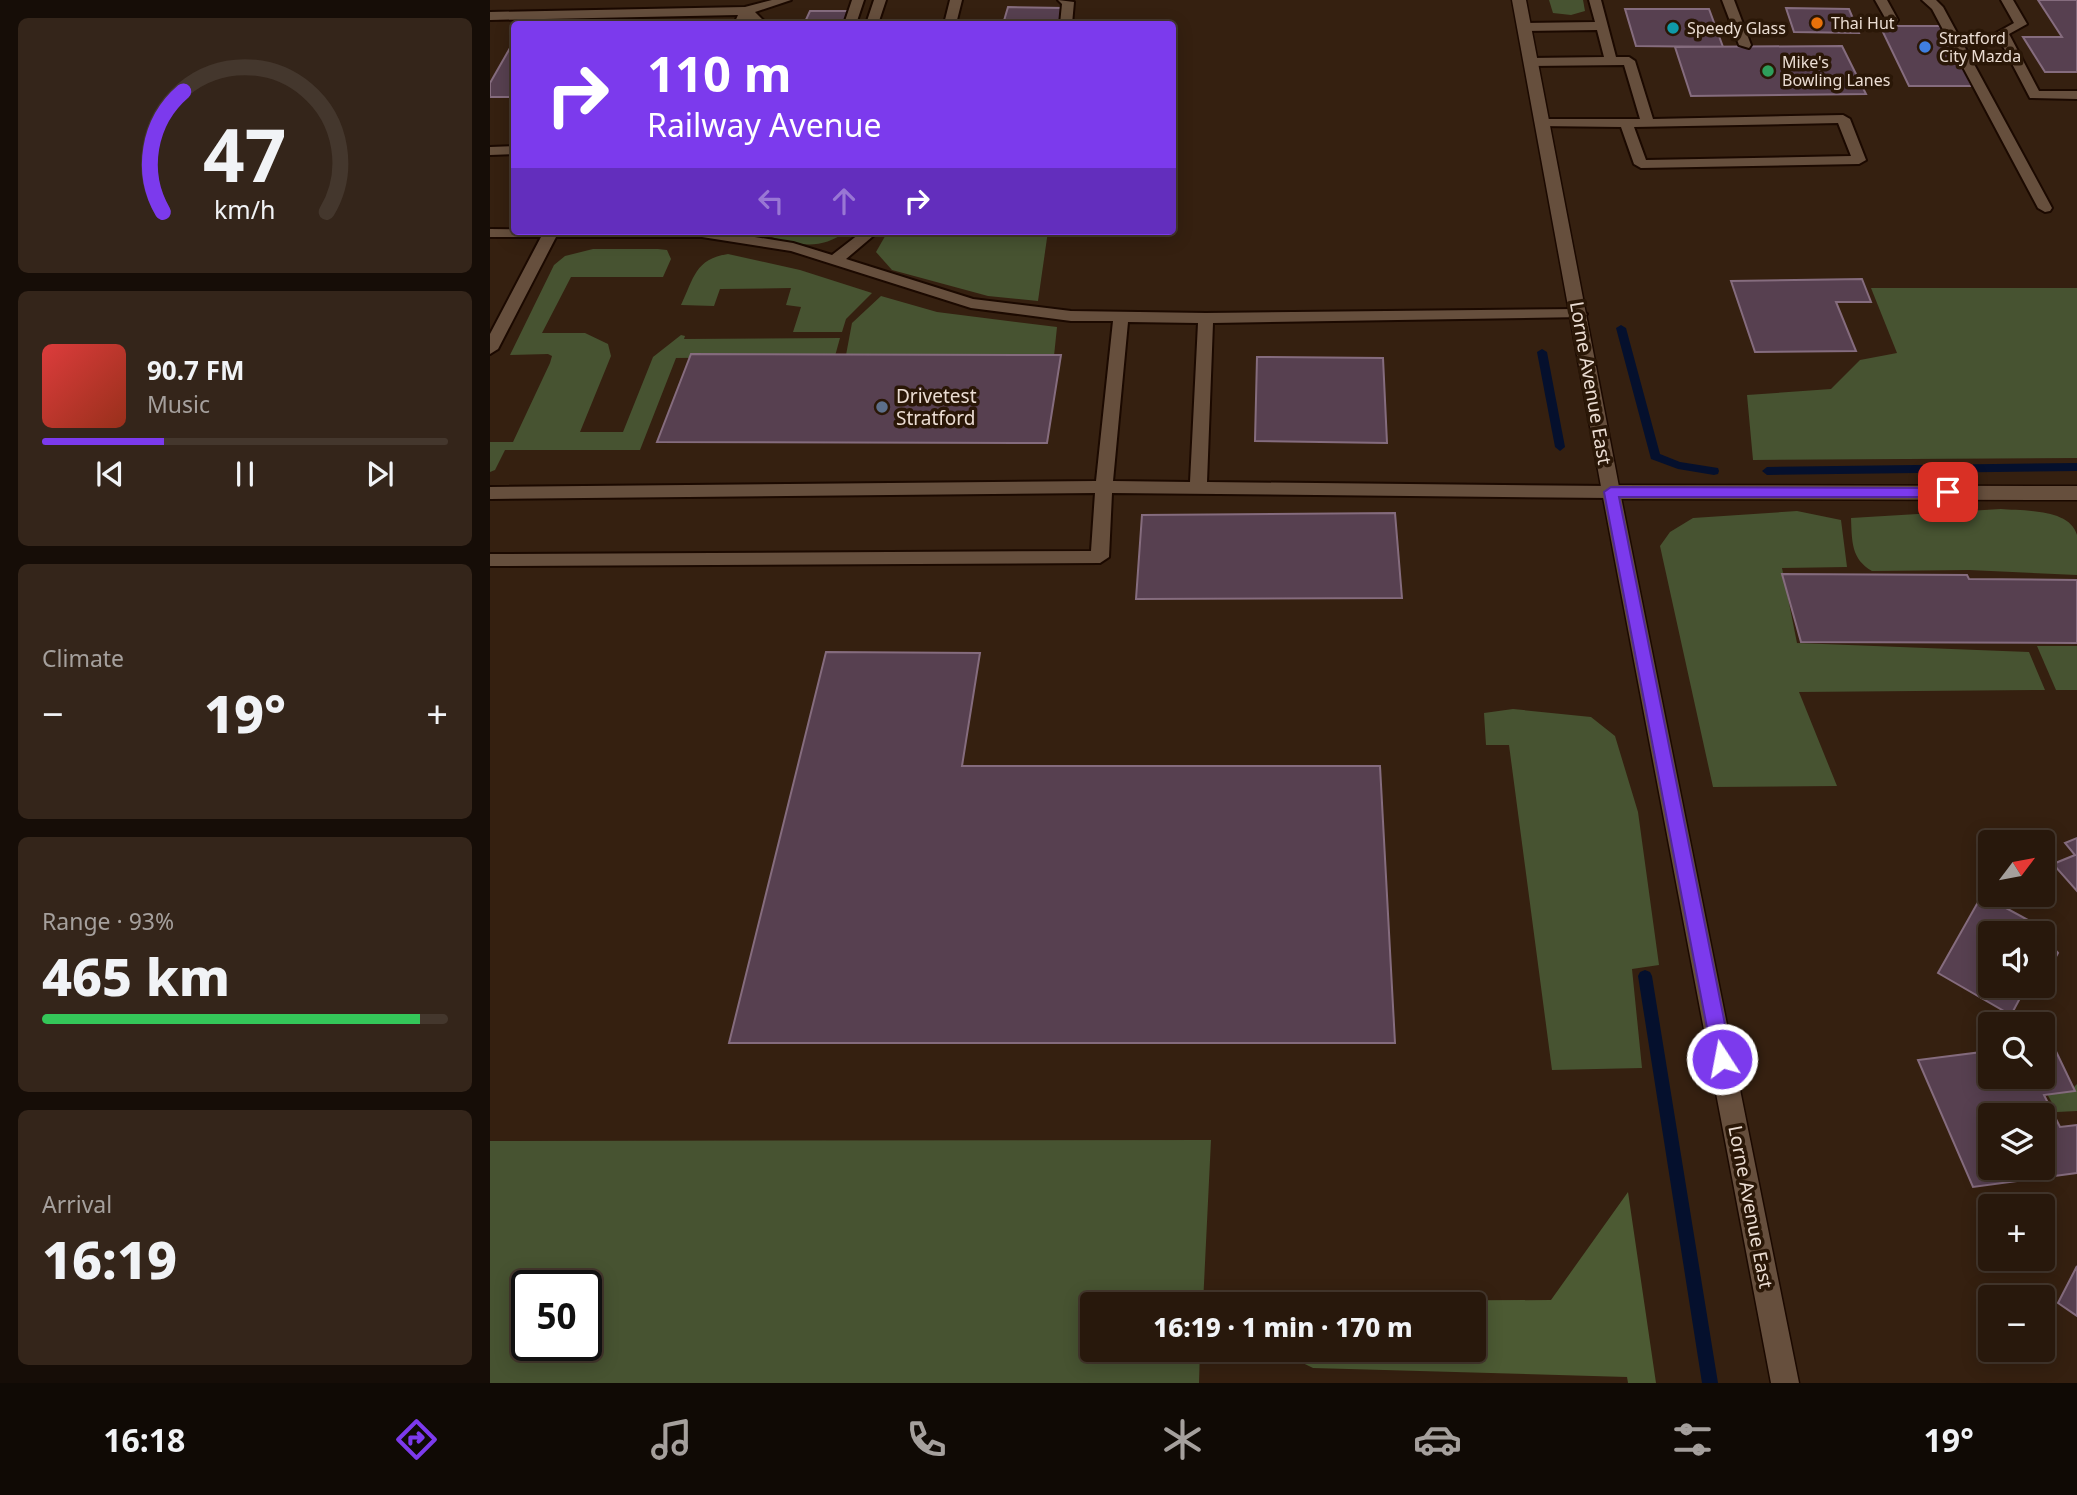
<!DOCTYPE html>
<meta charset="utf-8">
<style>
:root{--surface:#28180c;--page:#34251a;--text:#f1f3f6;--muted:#a5a09d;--line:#44372d;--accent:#7c3aed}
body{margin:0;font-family:"Noto Sans",sans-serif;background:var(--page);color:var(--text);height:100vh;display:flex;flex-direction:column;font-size:26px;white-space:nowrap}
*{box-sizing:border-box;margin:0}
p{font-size:23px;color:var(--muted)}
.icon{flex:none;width:38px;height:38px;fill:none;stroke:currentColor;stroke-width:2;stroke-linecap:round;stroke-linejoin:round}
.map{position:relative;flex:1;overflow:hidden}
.drawer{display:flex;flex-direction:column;gap:18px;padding:18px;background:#160d07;width:490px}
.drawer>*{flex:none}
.banner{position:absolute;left:21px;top:21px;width:665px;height:214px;border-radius:7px;box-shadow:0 4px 18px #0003,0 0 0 2px var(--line);background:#7c3aed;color:#fff;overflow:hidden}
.needle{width:46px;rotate:58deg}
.fabs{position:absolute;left:1488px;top:830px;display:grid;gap:14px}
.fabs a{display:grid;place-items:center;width:77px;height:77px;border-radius:7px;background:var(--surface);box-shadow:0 4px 18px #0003,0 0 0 2px var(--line);font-size:35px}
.speed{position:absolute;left:21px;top:1270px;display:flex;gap:14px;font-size:35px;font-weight:700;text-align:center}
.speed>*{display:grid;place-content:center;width:91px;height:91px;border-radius:50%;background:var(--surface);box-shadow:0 4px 18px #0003,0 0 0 2px var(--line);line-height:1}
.speed .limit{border:4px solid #111;border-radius:10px;background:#fff;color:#111}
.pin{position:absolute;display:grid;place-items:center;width:60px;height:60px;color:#fff;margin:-30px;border-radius:14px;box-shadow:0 4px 10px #0006}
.me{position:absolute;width:77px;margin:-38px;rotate:349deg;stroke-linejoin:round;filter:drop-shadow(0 0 5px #0008)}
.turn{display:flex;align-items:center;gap:24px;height:147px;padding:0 21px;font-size:32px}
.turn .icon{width:91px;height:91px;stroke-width:2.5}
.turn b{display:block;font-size:49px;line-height:60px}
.lanes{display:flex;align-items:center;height:66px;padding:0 21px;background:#0003;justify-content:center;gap:35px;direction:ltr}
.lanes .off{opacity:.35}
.big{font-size:52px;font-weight:800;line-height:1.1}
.drawer .card{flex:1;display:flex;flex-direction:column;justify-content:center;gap:10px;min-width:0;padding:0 24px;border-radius:10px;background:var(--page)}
.drawer .dial{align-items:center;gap:0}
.dial svg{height:182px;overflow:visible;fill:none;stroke:var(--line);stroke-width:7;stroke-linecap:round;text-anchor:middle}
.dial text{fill:var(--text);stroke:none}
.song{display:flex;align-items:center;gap:21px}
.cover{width:84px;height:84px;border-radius:10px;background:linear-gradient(135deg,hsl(0 70% 55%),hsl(10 70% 35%))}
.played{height:7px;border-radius:4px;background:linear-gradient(90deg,var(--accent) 30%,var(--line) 30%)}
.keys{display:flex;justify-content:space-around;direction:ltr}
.heat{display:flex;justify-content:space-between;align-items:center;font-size:38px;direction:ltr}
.charge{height:10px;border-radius:5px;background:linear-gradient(90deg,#34c759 93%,var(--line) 0)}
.trip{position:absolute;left:590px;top:1292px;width:406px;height:70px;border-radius:7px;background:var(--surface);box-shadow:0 4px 18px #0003,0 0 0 2px var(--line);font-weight:800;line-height:70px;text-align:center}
.menu{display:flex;height:112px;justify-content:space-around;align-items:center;background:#100a05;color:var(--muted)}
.menu .icon{width:49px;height:49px}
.menu .on{color:var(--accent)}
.menu b{font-size:32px;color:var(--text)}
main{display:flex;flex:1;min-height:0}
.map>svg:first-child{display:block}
</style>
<main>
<section class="drawer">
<div class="card dial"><svg viewBox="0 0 100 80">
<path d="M14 69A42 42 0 1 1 86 69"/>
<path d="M14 69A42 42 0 0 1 23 16" stroke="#7c3aed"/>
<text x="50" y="56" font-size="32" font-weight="700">47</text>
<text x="50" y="72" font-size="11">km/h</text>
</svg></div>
<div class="card">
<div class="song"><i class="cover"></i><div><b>90.7 FM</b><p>Music</p></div></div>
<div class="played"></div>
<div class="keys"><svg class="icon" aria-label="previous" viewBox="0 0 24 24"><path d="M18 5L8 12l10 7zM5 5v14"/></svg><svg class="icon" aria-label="pause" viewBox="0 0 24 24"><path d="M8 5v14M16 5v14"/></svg><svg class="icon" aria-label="next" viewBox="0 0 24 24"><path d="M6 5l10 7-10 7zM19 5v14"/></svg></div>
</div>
<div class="card"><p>Climate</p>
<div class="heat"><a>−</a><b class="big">19°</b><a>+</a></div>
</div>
<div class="card"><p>Range · 93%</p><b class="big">465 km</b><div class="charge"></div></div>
<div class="card"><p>Arrival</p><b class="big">16:19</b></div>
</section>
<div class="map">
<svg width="1587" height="1383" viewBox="0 0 1587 1383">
<rect width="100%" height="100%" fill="#352010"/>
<g fill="#475331" fill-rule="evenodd">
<path d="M1059,0H1093L1095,11L1081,15L1063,13Z"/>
<path d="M260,231H357C323,256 298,240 260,231Z"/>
<path d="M398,231H558L548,301L498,296L402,270L386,252Z"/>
<path d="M168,249L177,250L181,259L173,277H81L52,333H95L118,344L121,356L90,432H133L163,357L191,335L195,336L194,339L350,338L345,356L186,358L150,450H15L5,470L0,472V442H23L60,363L62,356L58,354L20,355L64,265L75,256L103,249Z"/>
<path d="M238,254L310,270L382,293L356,319L352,332H303L311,307L296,305L301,288L230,289L224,306L191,305C204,278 205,259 238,254Z"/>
<path d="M1381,288H1587V458L1263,460L1257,395L1341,389L1370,360L1407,353Z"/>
<path d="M391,296L447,312L567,327L564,356L356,355L362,323Z"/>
<path d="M1511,509C1532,511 1580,508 1587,535C1587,547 1587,562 1587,575L1479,570L1382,571C1361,559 1362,541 1361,518Z"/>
<path d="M1307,511L1351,520L1357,567L1292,568L1307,643L1539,652L1555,690L1309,692L1347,786L1223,787L1170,546L1180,532L1203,518Z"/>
<path d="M1547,646H1587V690H1566Z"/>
<path d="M1023,709L1101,717L1125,736L1148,812L1169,965L1142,969L1152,1068L1062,1070L1019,745H996L994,713Z"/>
<path d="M1587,1084V1111L1567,1112L1556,1092H1579Z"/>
<path d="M721,1140L713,1304H602V1349H710L709,1383H0V1141ZM37,1286H96V1346H37Z"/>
</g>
<path fill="#4c5a33" d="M1138,1192L1166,1383H1138L1137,1377L823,1368L784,1349H984V1304H842L848,1301L1061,1300Z"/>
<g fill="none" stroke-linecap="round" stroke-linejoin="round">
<g fill="#05102d" fill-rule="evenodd">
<path d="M1131,325L1136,328L1170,454L1190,462L1228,468L1229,471L1228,474L1224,475L1188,469L1161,459L1126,328Z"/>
<path d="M1052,349L1057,352L1075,447L1070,451L1065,447L1047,352Z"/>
<path d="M1587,463V471L1277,475L1272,471L1277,467Z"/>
<path d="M1155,970L1160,972L1162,976L1228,1383H1212L1148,976L1150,972Z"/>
</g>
</g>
<g fill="#574050" stroke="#856c7e" stroke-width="2" fill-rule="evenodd">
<path d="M1548,0H1587V72H1555L1533,37H1572Z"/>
<path d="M518,7L574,8L570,24H513Z"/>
<path d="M1296,8L1359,9L1369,33L1304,32Z"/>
<path d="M1135,9H1219L1233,47L1146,46Z"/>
<path d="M320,11H362L357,24H314Z"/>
<path d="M1390,26H1451L1482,86H1419Z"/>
<path d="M1352,46L1376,94L1201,96L1185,47Z"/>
<path d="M20,48H24V97H0V83Z"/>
<path d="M1372,279L1381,302H1346L1366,351L1265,352L1241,281Z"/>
<path d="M201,354L571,355L557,443L167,442Z"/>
<path d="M767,357L893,358L897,443L765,441Z"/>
<path d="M905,513L912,598L646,599L652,515Z"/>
<path d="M1292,574L1477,575L1479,579L1587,580V643L1311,642Z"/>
<path d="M336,652L490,653L472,766H890L905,1043H239Z"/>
<path d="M1587,838V891L1563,864L1585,855L1575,843Z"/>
<path d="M1492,895L1540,921L1550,933H1500V985H1537L1521,1015L1448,973Z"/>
<path d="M1552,935L1568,953L1552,983Z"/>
<path d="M1562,1043L1585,1091L1554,1095L1570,1127L1587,1125V1173L1483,1187L1428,1060L1500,1051V1076H1552V1044ZM1500,1115H1552V1167H1500Z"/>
<path d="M1587,1266V1316L1568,1303Z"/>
</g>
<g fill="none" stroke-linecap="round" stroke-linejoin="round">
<g stroke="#1b0900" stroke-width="4">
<g id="lane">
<path d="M282,0H301L265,12L277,24H264L258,19L256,24H244L248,15L0,20V12L255,7Z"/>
<path d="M362,0H374L366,24H354Z"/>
<path d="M384,0H396L388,24H376Z"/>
<path d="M460,0H472L466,24H454Z"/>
<path d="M568,0L584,2L582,24H570L572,4Z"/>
<path d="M1099,0H1111L1126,57H1139L1145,61L1163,119L1353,115L1360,119L1376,160L1369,164L1151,168L1144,164L1131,127L1047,126V120L1052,119H1150L1134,65L1041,66L1035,62L1041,58L1114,57L1107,30L1034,31L1028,27L1034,23L1105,22ZM1348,123L1361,156L1156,160L1144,127Z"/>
<path d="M1232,0H1244L1261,45L1259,48L1249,45Z"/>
<path d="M1385,0H1397L1408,20L1406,23H1398Z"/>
<path d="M1432,0H1446L1453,7L1562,208L1560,211L1555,212L1548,208L1442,9Z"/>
<path d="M1511,0H1523L1537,24L1519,34L1549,91H1587V99L1540,98L1506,33L1524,23Z"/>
<path d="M24,146V154L0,155V147Z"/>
<path d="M0,229L227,231L303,243L342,255L373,231H389L356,259L483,299L581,311L716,313L1089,309L1097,314L1094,317L723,323L717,482L1121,486L1130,492L1121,498L622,493L619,557L610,563L0,566V554L601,551L605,493L0,499V487L606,481L623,321H581L481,308L301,251L212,237H66L8,349L0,354V334L51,237H0ZM638,322L708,323L700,482L623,481Z"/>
</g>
</g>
<g stroke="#1b0900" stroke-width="3">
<path id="street" d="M1121,485L1587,486V500L1121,499L1112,492Z"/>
</g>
<g stroke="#1b0900" stroke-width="3">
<path id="secondary" d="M1022,0H1036L1130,492L1309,1383H1281L1112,492Z"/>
</g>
<use href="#lane" fill="#664f3d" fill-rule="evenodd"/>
<use href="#street" fill="#664f3d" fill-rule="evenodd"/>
<use href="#secondary" fill="#664f3d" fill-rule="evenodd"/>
</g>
<path fill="#7c3aed" stroke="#51269a" stroke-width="2" d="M1121,487L1458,488L1465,492L1458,497H1129L1242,1059L1239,1065L1232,1067L1225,1065L1223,1059L1114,492Z"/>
<circle fill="#e8710a" stroke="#2a1707" stroke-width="2.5" cx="1327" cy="23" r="7"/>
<circle fill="#0f9aa8" stroke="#2a1707" stroke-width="2.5" cx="1183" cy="28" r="7"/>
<circle fill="#3f7fe0" stroke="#2a1707" stroke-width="2.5" cx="1435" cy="47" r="7"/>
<circle fill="#2e9e5b" stroke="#2a1707" stroke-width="2.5" cx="1278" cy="71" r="7"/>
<circle fill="#5c6f8a" stroke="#2a1707" stroke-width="2.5" cx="392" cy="407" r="7"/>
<g text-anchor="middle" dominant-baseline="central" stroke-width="7" stroke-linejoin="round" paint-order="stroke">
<g font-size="16" fill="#ebddd3" stroke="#2a1707" text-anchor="start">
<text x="1341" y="23">Thai Hut</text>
<text x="1197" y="28">Speedy Glass</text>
<text x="1449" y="38">Stratford<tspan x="1449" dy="18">City Mazda</tspan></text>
<text x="1292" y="62">Mike's<tspan x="1292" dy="18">Bowling Lanes</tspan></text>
</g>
<g font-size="19" fill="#ebddd3" stroke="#2a1707">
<text transform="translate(1101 383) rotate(80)">Lorne Avenue East</text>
<text transform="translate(1261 1207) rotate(79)">Lorne Avenue East</text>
</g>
<g font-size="19" fill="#ebddd3" stroke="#2a1707" text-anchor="start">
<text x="406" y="396">Drivetest<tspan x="406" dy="22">Stratford</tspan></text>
</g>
</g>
</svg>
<div class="fabs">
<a><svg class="needle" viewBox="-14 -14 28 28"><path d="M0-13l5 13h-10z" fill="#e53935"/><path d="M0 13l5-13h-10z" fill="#a5a09d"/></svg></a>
<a><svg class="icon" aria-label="sound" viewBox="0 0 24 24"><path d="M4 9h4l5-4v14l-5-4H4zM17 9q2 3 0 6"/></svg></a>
<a><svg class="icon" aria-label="search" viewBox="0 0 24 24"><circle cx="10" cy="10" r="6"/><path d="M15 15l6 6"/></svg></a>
<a><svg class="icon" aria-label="layers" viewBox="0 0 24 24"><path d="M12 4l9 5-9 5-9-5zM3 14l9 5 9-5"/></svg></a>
<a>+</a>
<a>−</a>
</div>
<div class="speed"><div class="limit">50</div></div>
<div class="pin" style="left:1458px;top:492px;background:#d93025"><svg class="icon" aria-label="arrive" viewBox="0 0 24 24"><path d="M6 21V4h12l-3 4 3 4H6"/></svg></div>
<svg class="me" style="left:1232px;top:1059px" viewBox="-20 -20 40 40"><circle r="17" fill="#7c3aed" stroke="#fff" stroke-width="3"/><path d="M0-11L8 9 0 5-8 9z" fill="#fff"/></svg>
<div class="trip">16:19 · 1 min · 170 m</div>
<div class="banner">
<div class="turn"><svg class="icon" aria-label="right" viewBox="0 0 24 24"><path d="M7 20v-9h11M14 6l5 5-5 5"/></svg><div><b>110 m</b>Railway Avenue</div></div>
<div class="lanes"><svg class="icon off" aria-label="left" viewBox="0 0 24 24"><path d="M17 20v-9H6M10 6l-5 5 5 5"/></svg><svg class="icon off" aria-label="ahead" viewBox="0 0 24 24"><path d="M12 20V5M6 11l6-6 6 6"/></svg><svg class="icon" aria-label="right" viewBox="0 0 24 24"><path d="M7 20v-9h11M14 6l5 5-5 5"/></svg></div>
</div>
</div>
</main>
<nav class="menu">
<b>16:18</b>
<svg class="icon on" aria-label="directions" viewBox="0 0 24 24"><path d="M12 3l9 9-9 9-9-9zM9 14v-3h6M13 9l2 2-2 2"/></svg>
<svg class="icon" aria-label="music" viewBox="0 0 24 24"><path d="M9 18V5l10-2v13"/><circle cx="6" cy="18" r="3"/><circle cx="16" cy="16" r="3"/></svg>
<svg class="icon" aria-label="phone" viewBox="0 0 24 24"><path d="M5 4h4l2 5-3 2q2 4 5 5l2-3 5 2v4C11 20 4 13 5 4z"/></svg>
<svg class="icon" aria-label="climate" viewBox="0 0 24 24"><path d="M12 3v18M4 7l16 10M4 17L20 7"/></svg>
<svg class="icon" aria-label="car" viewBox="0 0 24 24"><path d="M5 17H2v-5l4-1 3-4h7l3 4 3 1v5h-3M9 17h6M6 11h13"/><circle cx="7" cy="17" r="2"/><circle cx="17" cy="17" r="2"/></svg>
<svg class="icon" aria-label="filters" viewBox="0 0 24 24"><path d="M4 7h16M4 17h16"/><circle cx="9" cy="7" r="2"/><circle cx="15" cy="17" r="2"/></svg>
<b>19°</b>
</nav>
